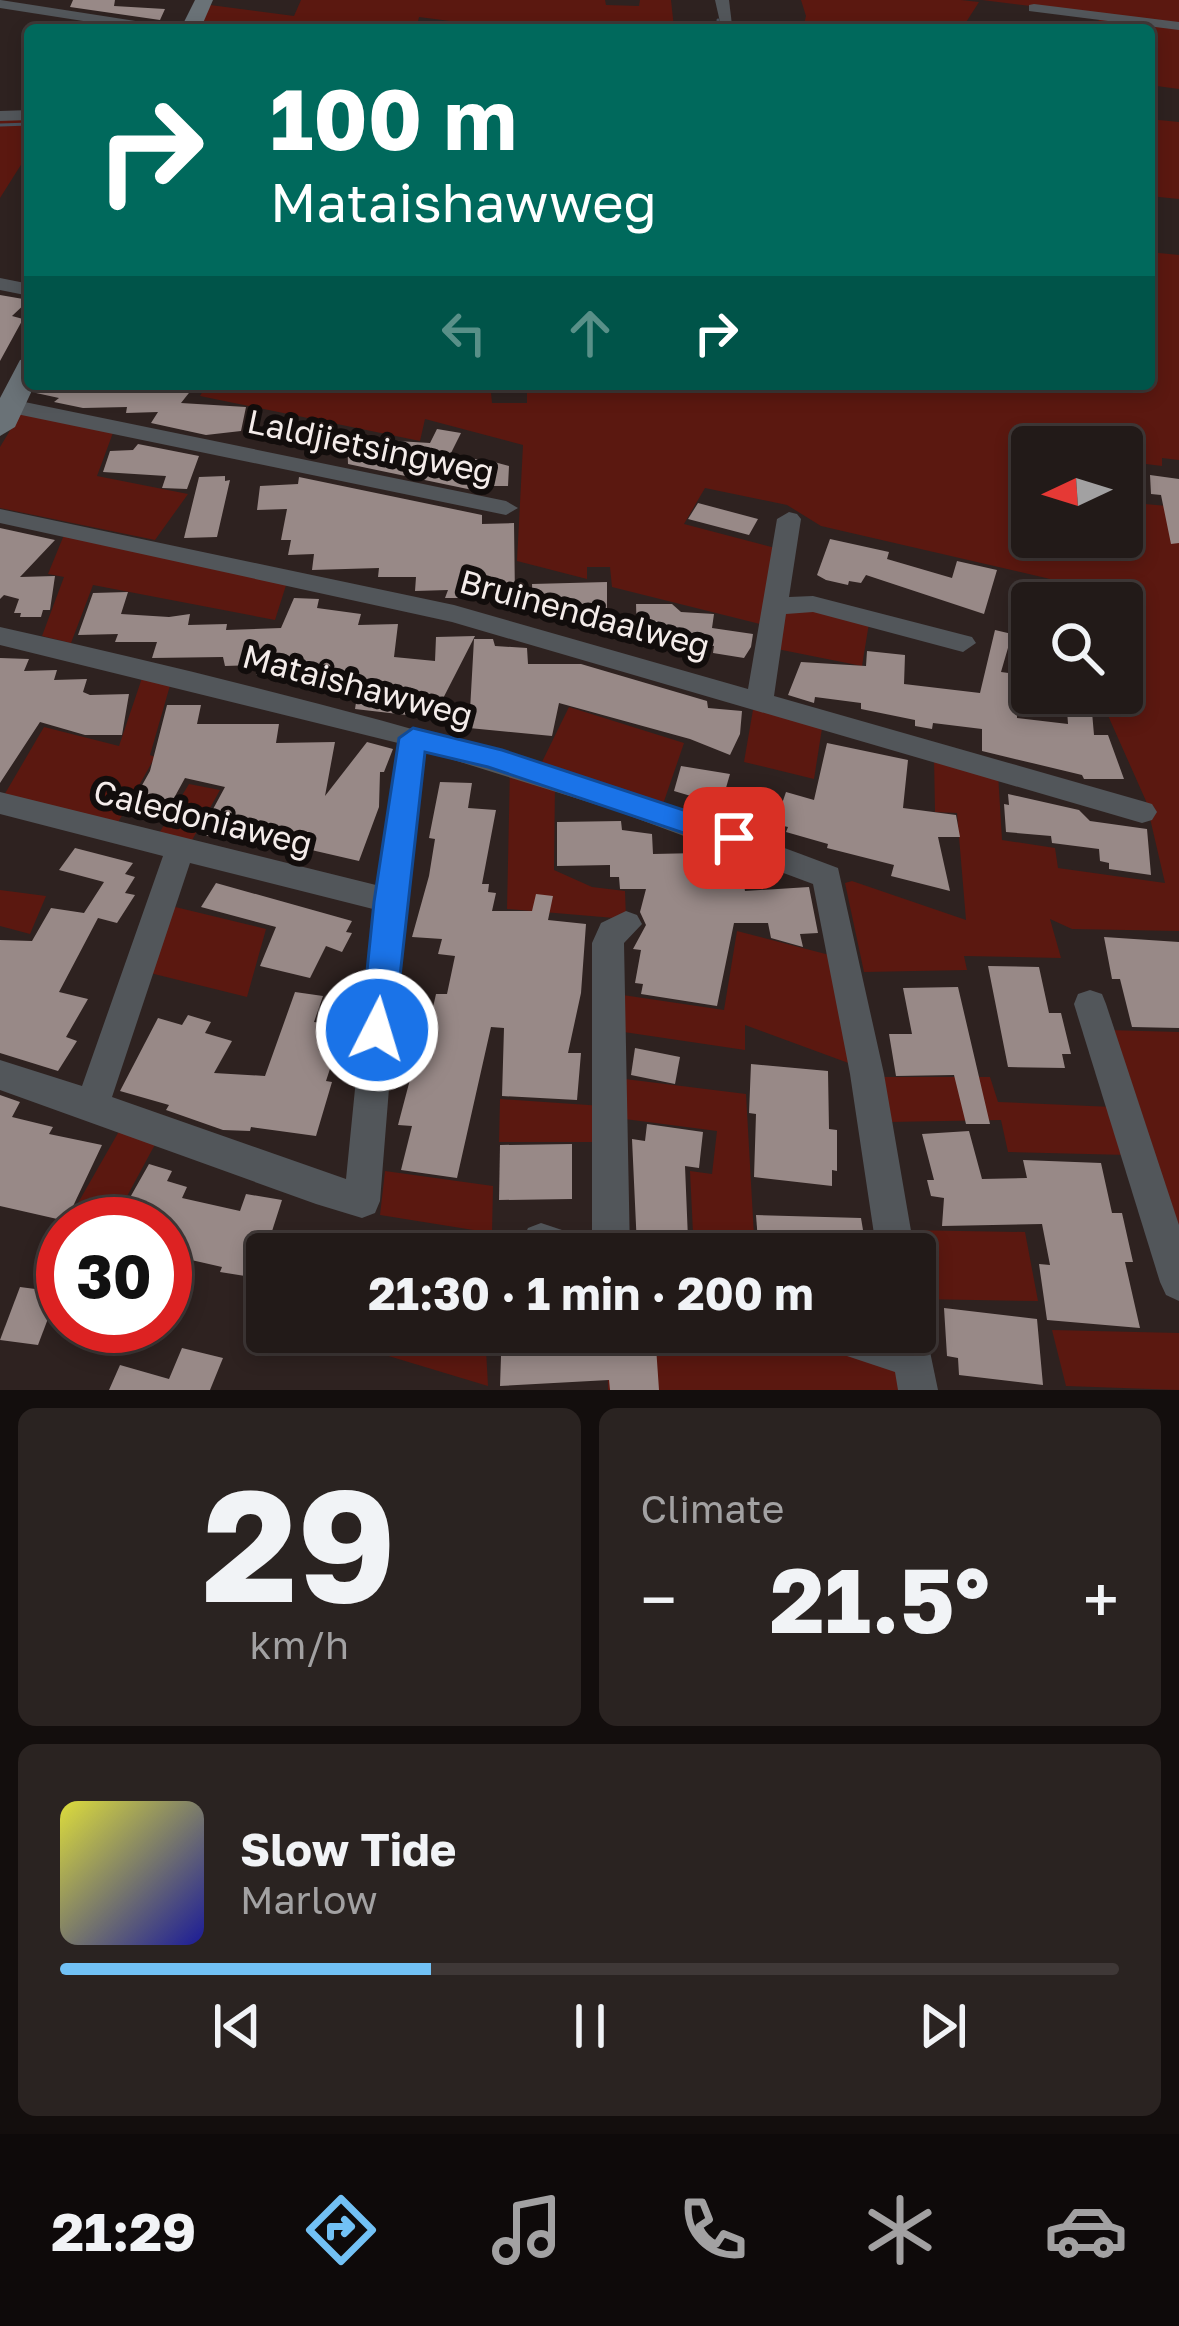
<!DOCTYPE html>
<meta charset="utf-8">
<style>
:root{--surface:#221a18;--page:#2a2321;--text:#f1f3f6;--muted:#a2a1a2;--line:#3f3837;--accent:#72c1f5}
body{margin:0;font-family:"Golos Text",sans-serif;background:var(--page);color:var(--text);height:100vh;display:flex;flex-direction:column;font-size:45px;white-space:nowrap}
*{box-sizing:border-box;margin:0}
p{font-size:39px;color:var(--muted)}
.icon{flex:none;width:66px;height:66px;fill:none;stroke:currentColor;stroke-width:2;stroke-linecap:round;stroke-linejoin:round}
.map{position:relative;height:1390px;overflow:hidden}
.sheet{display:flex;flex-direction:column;gap:18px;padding:18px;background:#130e0d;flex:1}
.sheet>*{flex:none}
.guide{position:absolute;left:24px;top:24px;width:1131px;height:366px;border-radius:12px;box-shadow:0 6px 18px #0003,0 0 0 3px var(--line);background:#00695c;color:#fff;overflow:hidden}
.needle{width:78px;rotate:266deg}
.fabs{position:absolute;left:1011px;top:426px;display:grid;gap:24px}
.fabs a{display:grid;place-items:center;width:132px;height:132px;border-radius:12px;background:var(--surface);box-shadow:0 6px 18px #0003,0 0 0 3px var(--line);font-size:60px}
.speed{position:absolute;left:36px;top:1197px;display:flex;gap:24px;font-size:60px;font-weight:700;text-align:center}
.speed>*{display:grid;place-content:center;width:156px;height:156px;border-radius:50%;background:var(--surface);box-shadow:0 6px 18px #0003,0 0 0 3px var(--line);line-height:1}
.speed .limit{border:18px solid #d22;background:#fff;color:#111}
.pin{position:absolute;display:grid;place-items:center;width:102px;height:102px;color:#fff;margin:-51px;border-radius:24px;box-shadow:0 6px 18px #0006}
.me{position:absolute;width:132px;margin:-66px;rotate:5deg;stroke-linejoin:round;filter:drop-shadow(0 0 9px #0008)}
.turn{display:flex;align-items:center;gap:42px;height:252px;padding:0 48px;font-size:54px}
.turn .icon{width:156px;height:156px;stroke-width:2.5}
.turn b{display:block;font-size:84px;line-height:102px}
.lanes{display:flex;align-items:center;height:114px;padding:0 48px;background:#0003;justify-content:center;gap:60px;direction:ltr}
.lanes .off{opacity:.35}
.big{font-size:90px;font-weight:700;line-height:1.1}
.sheet .tile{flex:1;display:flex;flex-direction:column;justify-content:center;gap:18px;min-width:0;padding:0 42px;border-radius:18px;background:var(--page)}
.sheet .dial{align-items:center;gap:0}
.dial b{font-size:156px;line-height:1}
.song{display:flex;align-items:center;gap:36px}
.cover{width:144px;height:144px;border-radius:18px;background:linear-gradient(135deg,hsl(60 70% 55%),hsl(240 70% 35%))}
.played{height:12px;border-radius:6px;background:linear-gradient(90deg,var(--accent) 35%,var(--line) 35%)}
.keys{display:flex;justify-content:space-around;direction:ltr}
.heat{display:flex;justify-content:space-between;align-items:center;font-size:66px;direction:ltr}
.sheet .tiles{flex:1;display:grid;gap:18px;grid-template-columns:1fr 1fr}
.tile:last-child{grid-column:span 2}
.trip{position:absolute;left:246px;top:1233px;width:690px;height:120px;border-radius:12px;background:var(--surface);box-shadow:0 6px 18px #0003,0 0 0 3px var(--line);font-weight:700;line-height:120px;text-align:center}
.tabs{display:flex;height:192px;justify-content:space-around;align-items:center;background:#0e0a0a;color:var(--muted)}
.tabs .icon{width:84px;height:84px}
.tabs .active{color:var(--accent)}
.tabs b{font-size:54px;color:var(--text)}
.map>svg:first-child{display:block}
</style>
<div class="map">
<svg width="1179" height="1390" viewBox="0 0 1179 1390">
<rect width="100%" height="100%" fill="#2e2220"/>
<g fill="#5b1810">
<path d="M301,0H605L606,5L639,6L640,0H671L674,28L690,30H519L419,17L416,30H264L202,21L210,5L294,16Z"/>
<path d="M801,0H961L979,2L961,30H772L803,28L806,16Z"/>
<path d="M982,0H1179V24Z"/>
<path d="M1100,17L1179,26V89L1149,85V30H1095Z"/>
<path d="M30,117V159L24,160L0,198V118Z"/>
<path d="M1149,119L1179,122V199L1149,196Z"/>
<path d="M1149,252L1179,255V460L1162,458V466L1122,461V447H1032V537H1122V502L1179,507V931L1072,929L1050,919L1061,958L964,956L967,970L864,972L845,883L852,881L966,920L957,813L935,812L934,756L998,773L1002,840L1055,848L1058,868L1165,883L1146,801L1098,693H1122V603H1070L1063,582L821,526L787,505L705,488L684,524L779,549L768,626L612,587L610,567H587V579L517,561L523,445L425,419L420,441L200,396L207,384H431L491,393L492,403H527V384H1149Z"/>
<path d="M20,414L114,430L97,476L188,494L155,540L0,508V447Z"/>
<path d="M66,530L288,579L275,620L93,585L71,643L42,636L64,577L48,574Z"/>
<path d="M794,606L869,623L862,666L777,649L782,616Z"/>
<path d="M143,675L171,682L150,755L155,757L116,826L3,797L44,727L119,746Z"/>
<path d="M754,704L823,722L814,779L744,762Z"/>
<path d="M569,707L684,743L662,807L541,764Z"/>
<path d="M510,767L555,783L554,870L592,887L625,891L626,919L507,909Z"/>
<path d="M189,784L220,790L191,842L158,835Z"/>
<path d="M0,890L46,896L30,934L0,926Z"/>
<path d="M167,905L266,929L247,997L146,972Z"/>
<path d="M737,931L845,959L862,1068L745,1025V1050L617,1031L616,994L724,1010Z"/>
<path d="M1107,1030L1179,1032V1235Z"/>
<path d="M881,1077H990L998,1102L1113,1107L1128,1155L1008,1152L1001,1120L889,1122Z"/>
<path d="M617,1078L746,1094L755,1254H694L690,1171L712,1174L717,1131L617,1118Z"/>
<path d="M500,1099L603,1106V1142H499Z"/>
<path d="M122,1126L159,1137L112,1224H66Z"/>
<path d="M385,1171L493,1186L492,1233L380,1215Z"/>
<path d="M904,1230L1025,1232L1038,1301L915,1299V1254Z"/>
<path d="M1052,1330L1179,1333V1390L1066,1386Z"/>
<path d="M354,1332H485L488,1386L352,1345Z"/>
<path d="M607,1332H806L891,1361L912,1390H608Z"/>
</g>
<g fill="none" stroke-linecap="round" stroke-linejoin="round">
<g stroke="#49515c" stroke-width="3">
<path d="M718,20L719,30"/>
<path d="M611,23L660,30"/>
<path d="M857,24L860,30"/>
<path d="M0,125L30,124"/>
</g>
</g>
<g fill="#988987">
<path d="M73,0H115L114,6L165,9L160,20L70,7Z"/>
<path d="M0,295L29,300L12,316L23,319L0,361Z"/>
<path d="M39,384H196L181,403L246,407L241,431L206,435L151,423L158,412L126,413L127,407L83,408L54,402L59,398L36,393Z"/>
<path d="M437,429L461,433L448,459H483L509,466L508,486H482V492L348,464L347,438L430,443Z"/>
<path d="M138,444L199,456L187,489L162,488L166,476L103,472L110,451L133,450Z"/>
<path d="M1150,475L1179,479V543L1171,544L1161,495L1151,494Z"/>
<path d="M225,476V481L230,480L217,537L184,538L199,477Z"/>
<path d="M299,477L482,515V524L514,523L515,598H445L448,590L415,591L416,577H378L379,568L312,570L314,554L288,555L291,540H281L287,509L257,510L260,486L298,484Z"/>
<path d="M698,503L758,519L749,535L688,519Z"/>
<path d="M0,528L55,540L20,577L55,576L50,610H43L41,617H20L21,613H14L19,599L4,595L0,599Z"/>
<path d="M830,539L889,552L887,559L952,578L957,561L997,570L984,614L866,575L861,583L849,581L848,585L826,580L817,575Z"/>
<path d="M607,582V609L533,611L532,584Z"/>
<path d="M128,592L121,614L169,617L190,614L188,625L227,624L226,630L281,628L294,598L319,599L317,608L361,614L358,625L398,624L394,657L435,661L436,637L475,636L433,718L355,709L357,696L330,694L334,681L293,682L294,674L256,675L258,665L225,666L223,657L152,658L157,642H115L118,634L78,635L93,593Z"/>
<path d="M636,604H672L681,612L714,614L712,628L753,634L751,647L744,658L713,653L714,646L674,645V637L637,634Z"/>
<path d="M995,630L1012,634L1001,672L1016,674L1017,718L1068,724L1067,710L1092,712L1094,735H1108L1124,779H1084L1082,775L982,751V729L933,723L932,729L915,726V720L861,709V703L815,697L814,703L788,695L801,662L866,666L867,651L905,655L904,684L980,693Z"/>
<path d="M474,639H493L495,646L527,648L528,664H581L707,701L708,708L742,711L740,734L730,755L690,739L559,703L552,736L469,728Z"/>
<path d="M0,658L29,659L24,671L57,670L54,680L87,679L83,692L90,695L129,694L122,735H85L40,722L0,783Z"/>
<path d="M167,705H201L197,724H279L276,743L335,742L325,796L367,742L393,749L384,772H380L379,807L359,861L281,843L199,835L225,787L185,778L162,820L126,814L150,771Z"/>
<path d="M827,743L908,760L903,808L956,815L960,837H938L950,891L891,876L894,865L827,848L828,844L786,832L788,827L775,824L786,792L814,800Z"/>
<path d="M681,766L730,774L721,805L674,791Z"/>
<path d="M440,782L472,783L468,808L496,810L482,884H489L488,892L496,893L492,911H532L536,894L553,896L548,920L586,924L581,993L568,1053H581L577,1100L502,1096L504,1028L491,1027L457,1178L401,1170L412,1126L398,1125L422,1034H427L436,994H447L455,956L438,954L442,939L412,937L429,876L435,839L429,838Z"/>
<path d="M1008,794L1079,810L1090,821L1147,829L1151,875L1109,869V863L1100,861L1099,849L1052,843L1051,836L1006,832L1004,804L1009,805Z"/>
<path d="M621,821L622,830L652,834L653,854L699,853L708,873L742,872L745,891L809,887L818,933L800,934L803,947L771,938L768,923H734L717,1006L641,994L643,984L635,983L641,950L633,949L646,925L640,912L646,889H620L619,877H610V865L557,866V822Z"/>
<path d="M75,848L133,863L125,874L135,877L125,893L135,895L117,923L98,918L59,992L88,999L66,1037L77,1041L58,1071L0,1053V940L32,941L51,908L84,913L104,882L59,870Z"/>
<path d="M216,883L352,921L346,932L352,933L342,952L326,946L310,978L260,966L276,927L201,907Z"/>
<path d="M1104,937L1179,942V1028L1132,1027L1120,979H1112Z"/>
<path d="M988,966L1039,967L1049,1013H1061L1071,1054H1062L1065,1068L1008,1067Z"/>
<path d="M958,987L990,1124H966L954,1075L896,1076L889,1034H912L903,988Z"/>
<path d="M295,992L323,996L314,1022L344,1026L326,1081L332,1082L316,1136L251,1127L250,1131L223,1130L166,1110L169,1105L120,1091L158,1018L182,1025L188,1015L211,1022L205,1033L232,1041L214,1073L265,1076Z"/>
<path d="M635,1048L680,1057L675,1084L631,1075Z"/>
<path d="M751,1064L828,1071L829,1129L837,1130V1171L832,1170V1186L754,1177L756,1114L749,1113Z"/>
<path d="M0,1095L20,1102L12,1117L53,1127L49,1134L102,1145L66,1221L0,1206Z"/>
<path d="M647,1124L703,1132L699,1168L685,1166L688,1239H663V1248L637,1247L632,1139L645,1141Z"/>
<path d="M969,1131L982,1179L1027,1178L1023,1160L1101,1163L1112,1213H1122L1133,1262H1125L1140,1328L1047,1320L1039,1264L1050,1265L1042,1224L942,1226L944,1198L931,1196L927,1180H934L922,1134Z"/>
<path d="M572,1144V1199L499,1200L500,1145Z"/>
<path d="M149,1164L172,1171L167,1181L187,1187L182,1198L240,1211L246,1194L282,1200L257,1278L220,1272L222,1267L165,1254V1224H115Z"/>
<path d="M756,1215L861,1218L867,1254H759Z"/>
<path d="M20,1287L58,1292L38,1345L0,1340Z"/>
<path d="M944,1308L1037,1319L1043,1385L959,1375L958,1358L947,1356Z"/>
<path d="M490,1332H655L659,1390H610L609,1380L500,1386L501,1356L489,1355Z"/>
<path d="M182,1348L223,1358L210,1390H109L120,1365L169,1379Z"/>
</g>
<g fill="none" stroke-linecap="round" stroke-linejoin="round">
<path stroke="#52565a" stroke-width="8" d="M0,4L167,30"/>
<g fill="#52565a" fill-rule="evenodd">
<path d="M715,0H729L732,25L720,22Z"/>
<path d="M1034,4L1179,22V30L1029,11V5Z"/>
<path d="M30,110V120L0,121V111Z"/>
<path d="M0,278L30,284V296L0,290Z"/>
<path d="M10,399L506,501L518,508L506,515L2,411V401Z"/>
<path d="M0,509L454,605L748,689L777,519L789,512L797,514L801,519L789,597L813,596L972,637L976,643L963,652L813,612L786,614L774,696L1142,801L1152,804L1157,812L1152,820L1142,823L452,622L0,523Z"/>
<path d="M0,627C285,691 565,763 838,868L884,1074L915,1254H877L850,1074L813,884L614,810L425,751L404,901L380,1201L375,1213L362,1218L316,1204L0,1090V1060L82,1086L163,856L0,814V792L376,885L398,743L0,645ZM190,863L373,909L346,1179L112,1097Z"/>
<path d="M626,911L637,915L642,924L624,943L630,1254H529L522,1241L528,1228L541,1223L592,1240V943L601,923Z"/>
<path d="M1090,990L1102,994L1106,1004L1179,1225V1301L1166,1295L1160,1282L1074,1004L1078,994Z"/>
<path d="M915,1315L923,1318L938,1390H898L895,1372L817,1346L812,1332H915Z"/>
</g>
<g fill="#6a7277" fill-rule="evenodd">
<path d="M195,0H213L200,30H180Z"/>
<path d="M30,358V384H35L15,427L0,436V398L20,360Z"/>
</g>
</g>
<path fill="#1a73e8" stroke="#114b97" stroke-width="3" d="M413,728L502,750L744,830L748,838L744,847L734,850L488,767L425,752L394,1030L389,1040L377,1044L366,1040L361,1030L374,902L399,738Z"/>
<g text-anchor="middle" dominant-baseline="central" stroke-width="12" stroke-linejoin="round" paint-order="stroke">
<g font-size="33" fill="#f4ecea" stroke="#120d0c">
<text transform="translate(371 446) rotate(12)">Laldjietsingweg</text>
<text transform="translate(585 613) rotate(15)">Bruinendaalweg</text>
<text transform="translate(358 685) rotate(15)">Mataishawweg</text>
<text transform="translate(203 817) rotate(14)">Caledoniaweg</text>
</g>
</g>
</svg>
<div class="fabs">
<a><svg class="needle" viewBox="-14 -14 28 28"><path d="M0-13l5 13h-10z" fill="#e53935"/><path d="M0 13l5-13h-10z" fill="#a2a1a2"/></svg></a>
<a><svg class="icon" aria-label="search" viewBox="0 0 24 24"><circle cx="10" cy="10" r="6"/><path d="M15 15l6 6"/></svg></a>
</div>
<div class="speed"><div class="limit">30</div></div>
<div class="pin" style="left:734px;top:838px;background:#d93025"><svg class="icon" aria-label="arrive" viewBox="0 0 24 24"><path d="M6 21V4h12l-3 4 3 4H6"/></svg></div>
<svg class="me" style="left:377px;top:1030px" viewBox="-20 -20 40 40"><circle r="17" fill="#1a73e8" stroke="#fff" stroke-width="3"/><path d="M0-11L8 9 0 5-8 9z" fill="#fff"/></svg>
<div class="trip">21:30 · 1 min · 200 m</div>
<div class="guide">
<div class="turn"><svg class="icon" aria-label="right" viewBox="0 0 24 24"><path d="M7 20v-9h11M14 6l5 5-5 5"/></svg><div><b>100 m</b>Mataishawweg</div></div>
<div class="lanes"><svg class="icon off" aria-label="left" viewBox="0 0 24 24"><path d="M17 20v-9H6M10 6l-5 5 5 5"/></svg><svg class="icon off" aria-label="ahead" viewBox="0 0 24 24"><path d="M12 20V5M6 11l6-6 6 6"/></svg><svg class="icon" aria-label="right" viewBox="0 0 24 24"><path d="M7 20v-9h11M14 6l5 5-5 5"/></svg></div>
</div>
</div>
<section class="sheet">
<div class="tiles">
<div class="tile dial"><b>29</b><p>km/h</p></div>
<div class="tile"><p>Climate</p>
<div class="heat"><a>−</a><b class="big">21.5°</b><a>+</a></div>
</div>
<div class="tile">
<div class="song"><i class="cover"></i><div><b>Slow Tide</b><p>Marlow</p></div></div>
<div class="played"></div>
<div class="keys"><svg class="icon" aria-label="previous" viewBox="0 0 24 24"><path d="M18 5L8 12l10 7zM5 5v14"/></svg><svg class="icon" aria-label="pause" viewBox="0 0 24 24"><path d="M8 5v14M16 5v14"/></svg><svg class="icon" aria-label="next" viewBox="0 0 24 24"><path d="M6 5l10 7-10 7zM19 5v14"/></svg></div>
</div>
</div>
</section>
<nav class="tabs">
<b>21:29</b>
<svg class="icon active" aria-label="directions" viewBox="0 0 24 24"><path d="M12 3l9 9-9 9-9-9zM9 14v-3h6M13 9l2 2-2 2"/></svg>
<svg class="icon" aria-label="music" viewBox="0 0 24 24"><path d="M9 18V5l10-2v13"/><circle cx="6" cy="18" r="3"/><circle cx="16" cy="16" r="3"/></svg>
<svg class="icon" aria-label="phone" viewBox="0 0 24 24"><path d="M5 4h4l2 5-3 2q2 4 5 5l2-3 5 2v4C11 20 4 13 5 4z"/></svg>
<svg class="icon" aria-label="climate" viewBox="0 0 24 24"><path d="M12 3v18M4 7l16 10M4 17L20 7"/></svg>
<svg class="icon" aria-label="car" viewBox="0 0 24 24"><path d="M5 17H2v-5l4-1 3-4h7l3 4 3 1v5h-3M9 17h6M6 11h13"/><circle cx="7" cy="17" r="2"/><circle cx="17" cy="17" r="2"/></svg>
</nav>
